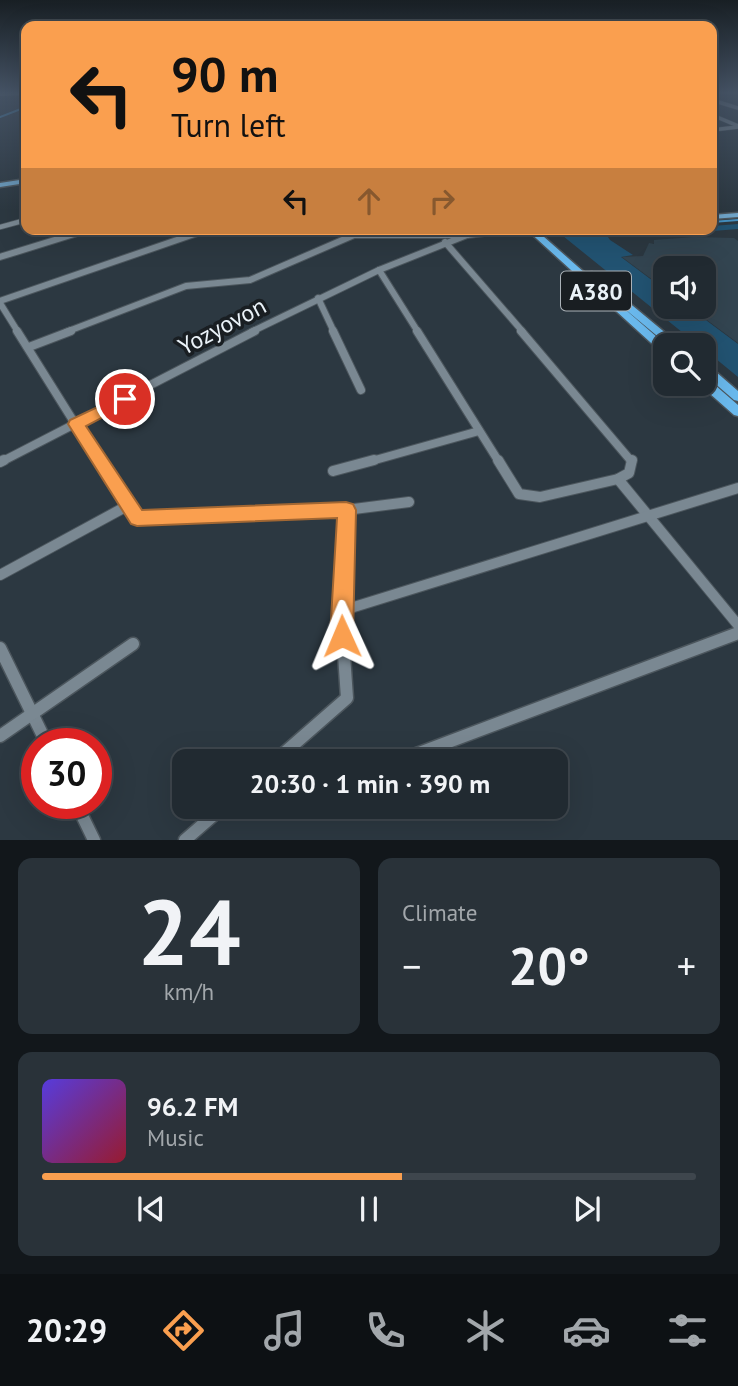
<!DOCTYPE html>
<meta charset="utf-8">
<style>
:root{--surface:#212a31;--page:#293239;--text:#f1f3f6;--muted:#a2a7ab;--line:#3e464d;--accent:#fa9f4f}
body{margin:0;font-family:"PT Sans",sans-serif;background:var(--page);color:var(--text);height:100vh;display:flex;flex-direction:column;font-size:26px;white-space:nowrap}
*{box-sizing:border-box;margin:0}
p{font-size:23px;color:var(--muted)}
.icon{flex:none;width:38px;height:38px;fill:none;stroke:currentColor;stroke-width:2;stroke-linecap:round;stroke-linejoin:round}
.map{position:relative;height:840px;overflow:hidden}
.panel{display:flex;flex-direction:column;gap:18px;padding:18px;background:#12171b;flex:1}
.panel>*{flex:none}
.banner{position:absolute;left:21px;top:21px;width:696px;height:214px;border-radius:14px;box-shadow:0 7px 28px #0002,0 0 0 2px var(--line);background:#fa9f4f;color:#111;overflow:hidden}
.controls{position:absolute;left:653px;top:256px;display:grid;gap:14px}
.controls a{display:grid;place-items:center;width:63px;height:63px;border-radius:14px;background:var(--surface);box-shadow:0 7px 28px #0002,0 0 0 2px var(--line);font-size:35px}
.speed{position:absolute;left:21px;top:728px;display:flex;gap:14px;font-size:35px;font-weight:700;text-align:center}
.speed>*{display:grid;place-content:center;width:91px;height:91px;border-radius:50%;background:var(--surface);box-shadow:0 7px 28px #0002,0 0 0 2px var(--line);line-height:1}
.speed .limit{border:10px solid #d22;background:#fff;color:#111}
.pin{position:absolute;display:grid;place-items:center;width:60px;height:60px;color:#fff;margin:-30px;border:4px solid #fff;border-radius:50%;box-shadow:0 2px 7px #0007}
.me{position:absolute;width:77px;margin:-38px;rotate:359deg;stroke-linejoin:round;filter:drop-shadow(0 0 5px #0008)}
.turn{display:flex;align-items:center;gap:24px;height:147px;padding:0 35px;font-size:32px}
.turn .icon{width:91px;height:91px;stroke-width:2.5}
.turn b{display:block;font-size:49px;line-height:60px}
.lanes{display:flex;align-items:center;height:66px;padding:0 35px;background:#0003;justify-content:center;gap:35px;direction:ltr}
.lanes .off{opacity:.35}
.big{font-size:52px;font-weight:700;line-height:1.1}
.panel .tile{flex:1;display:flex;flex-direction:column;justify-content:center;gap:10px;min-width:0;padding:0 24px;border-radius:14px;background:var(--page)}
.panel .dial{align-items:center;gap:0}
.dial b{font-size:91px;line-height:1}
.song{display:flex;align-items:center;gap:21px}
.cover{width:84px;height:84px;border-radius:10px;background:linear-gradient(135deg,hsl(250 70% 55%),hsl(350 70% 35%))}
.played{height:7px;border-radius:4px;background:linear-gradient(90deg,var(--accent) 55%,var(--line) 55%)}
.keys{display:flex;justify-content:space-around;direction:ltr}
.heat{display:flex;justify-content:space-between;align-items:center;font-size:38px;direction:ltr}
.panel .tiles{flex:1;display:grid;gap:18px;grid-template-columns:1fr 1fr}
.tile:last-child{grid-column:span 2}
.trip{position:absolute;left:172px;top:749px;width:396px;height:70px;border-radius:14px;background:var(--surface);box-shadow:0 7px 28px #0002,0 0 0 2px var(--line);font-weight:700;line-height:70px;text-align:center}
.dock{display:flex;height:112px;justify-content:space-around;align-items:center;background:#0d1114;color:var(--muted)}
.dock .icon{width:49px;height:49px}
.dock .active{color:var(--accent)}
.dock b{font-size:32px;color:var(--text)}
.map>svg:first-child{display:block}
</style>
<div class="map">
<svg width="738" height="840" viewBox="0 0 738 840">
<rect width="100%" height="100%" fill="#2c3841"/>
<path fill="#334551" d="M694,237L734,238L738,241V343L688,306H704V268H665V289L622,257L643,256L649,243L654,244V240Z"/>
<g fill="#225372">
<path d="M738,224V229L638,237L624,232L712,229V226Z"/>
<path d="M613,233L608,237L610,240L633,255L621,257L665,290V306H687L738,344V377L704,349V345H698L563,236Z"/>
</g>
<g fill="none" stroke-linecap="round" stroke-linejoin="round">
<g stroke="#4591c2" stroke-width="2">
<path d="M0,117L26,107"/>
<path d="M712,222L738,220"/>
<path d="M558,233L610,229"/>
</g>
<g stroke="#4c565d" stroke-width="4.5">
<g id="minor-far5">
<path d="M0,94L26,93"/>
<path d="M712,100L738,108"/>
<path d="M712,115L738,126"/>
<path d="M712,130L738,127"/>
</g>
</g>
<g stroke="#4c565d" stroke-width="6">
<g id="minor-far4">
<path d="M0,227L26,220"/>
<path d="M81,232L91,229"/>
<path d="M203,232L208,229"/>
<path d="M494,232L522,229"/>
</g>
</g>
<g stroke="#4c565d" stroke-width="8">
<g id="minor-far3">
<path d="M445,242L523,332"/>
<path d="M0,257L87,230"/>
<path d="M379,270L418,332"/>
<path d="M318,298L334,332"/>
<path d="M0,301L206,230"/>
<path d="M0,303L18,332"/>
<path d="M66,332L186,286L250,280L354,235H467L510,230"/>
<path d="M251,332L379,270L467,235"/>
</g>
</g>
<g stroke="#4c565d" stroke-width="10">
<g id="minor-far2">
<path d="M17,331L99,462"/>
<path d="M333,331L361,390"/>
<path d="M417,331L499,462"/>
<path d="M521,331L632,462"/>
<path d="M29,347L71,331"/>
<path d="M1,462L255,331"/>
<path d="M368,462L479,431"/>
</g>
</g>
<g stroke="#4c565d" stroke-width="12">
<g id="minor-far1">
<path d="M98,460L137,518L346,510L409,502"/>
<path d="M498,460L519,494L540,497L618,479L629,473L632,460"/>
<path d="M0,462L4,460"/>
<path d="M333,471L374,460"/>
<path d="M618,479L738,625"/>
<path d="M0,575L127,506"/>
<path d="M341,611L738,488"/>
<path d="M342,627L346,510"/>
</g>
</g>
<g stroke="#4c565d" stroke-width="15">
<g id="minor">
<path d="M0,648L47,744"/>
<path d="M0,736L133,644"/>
<path d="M403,759L738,633"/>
<path d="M275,761L347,698L342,626"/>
<path d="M76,803L94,840"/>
<path d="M185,840L223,807"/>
</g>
</g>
<g stroke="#4c565d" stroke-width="3">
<g id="major">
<path d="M26,179V183L0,187V183Z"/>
<path d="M738,213V217L712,219V215Z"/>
</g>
</g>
<g stroke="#4c565d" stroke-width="3">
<g id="highway">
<path d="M526,229H535L585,273L592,272L680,345H668L619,304L666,345L665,353L661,352Z"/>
<path d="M704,364L708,365L738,391V401L734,400L704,374Z"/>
<path d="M704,378L708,379L738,405V416L734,415L700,385L699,383H704Z"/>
</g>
</g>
<use href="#minor-far5" stroke="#7a8892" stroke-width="3.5"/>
<use href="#minor-far4" stroke="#7a8892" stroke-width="4.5"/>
<use href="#minor-far3" stroke="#7a8892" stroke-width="6"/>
<use href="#minor-far2" stroke="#7a8892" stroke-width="8"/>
<use href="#minor-far1" stroke="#7a8892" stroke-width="10"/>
<use href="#minor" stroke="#7a8892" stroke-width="12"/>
<use href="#major" fill="#70a5c9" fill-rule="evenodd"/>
<use href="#highway" fill="#6ab9ed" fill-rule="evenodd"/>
</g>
<linearGradient id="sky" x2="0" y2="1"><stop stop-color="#181f24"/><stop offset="0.44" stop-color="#455365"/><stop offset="1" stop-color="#455365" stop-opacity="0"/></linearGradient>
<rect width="738" height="210" fill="url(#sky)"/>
<path fill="#fa9f4f" stroke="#a26733" stroke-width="2" d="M125,394L130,395V403L86,426L142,510L346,502L353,504L356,510L353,636L349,644L342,648L334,644L330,636L337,518L137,526L131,524L68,424L70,420Z"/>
<g text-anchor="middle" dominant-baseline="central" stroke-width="7" stroke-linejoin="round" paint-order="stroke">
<rect fill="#191e22" stroke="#abb2b8" stroke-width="2" x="561" y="271.5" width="70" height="39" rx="5"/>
<g font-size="23" font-weight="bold" fill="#eaf2f8">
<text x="596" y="291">A380</text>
</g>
<g font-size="24" fill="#eaf2f8" stroke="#191e22">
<text transform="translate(222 326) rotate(-28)">Yozyovon</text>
</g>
</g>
</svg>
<div class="controls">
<a><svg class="icon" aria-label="sound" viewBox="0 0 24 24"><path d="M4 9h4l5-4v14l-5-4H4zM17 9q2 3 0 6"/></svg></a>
<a><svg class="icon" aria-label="search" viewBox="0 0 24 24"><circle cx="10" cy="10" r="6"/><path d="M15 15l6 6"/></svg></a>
</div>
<div class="speed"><div class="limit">30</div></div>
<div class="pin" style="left:125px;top:399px;background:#d93025"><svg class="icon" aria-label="arrive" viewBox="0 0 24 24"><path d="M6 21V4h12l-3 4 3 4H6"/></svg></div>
<svg class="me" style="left:342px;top:636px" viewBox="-20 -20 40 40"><path d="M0-17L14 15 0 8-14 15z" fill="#fa9f4f" stroke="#fff" stroke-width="4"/></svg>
<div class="trip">20:30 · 1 min · 390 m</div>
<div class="banner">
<div class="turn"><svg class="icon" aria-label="left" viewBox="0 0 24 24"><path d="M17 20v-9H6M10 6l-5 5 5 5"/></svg><div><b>90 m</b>Turn left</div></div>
<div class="lanes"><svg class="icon" aria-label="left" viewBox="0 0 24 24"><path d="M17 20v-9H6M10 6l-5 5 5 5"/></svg><svg class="icon off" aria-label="ahead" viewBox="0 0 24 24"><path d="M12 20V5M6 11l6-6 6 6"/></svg><svg class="icon off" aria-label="right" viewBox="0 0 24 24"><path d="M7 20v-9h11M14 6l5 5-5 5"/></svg></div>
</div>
</div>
<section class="panel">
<div class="tiles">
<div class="tile dial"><b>24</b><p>km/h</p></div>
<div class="tile"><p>Climate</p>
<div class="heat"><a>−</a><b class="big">20°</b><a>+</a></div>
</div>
<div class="tile">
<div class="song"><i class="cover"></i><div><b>96.2 FM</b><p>Music</p></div></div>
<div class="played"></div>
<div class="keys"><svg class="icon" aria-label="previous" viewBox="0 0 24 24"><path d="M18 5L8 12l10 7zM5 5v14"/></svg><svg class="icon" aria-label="pause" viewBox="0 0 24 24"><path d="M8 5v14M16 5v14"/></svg><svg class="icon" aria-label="next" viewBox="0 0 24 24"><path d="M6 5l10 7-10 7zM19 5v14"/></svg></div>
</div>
</div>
</section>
<nav class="dock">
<b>20:29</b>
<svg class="icon active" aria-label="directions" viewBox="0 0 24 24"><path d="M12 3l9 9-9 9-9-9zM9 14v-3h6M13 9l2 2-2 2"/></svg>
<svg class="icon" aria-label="music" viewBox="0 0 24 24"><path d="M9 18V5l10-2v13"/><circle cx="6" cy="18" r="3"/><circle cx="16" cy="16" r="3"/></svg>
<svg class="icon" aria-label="phone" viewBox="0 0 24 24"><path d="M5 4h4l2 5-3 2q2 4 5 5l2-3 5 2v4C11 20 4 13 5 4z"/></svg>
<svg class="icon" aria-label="climate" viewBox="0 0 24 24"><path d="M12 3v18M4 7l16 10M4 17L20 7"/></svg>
<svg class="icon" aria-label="car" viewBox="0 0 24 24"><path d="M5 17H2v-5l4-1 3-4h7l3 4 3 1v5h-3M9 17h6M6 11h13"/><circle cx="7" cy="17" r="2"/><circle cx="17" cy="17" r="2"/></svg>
<svg class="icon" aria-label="filters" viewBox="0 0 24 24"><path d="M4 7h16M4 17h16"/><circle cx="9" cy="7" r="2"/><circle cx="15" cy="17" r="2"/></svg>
</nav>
